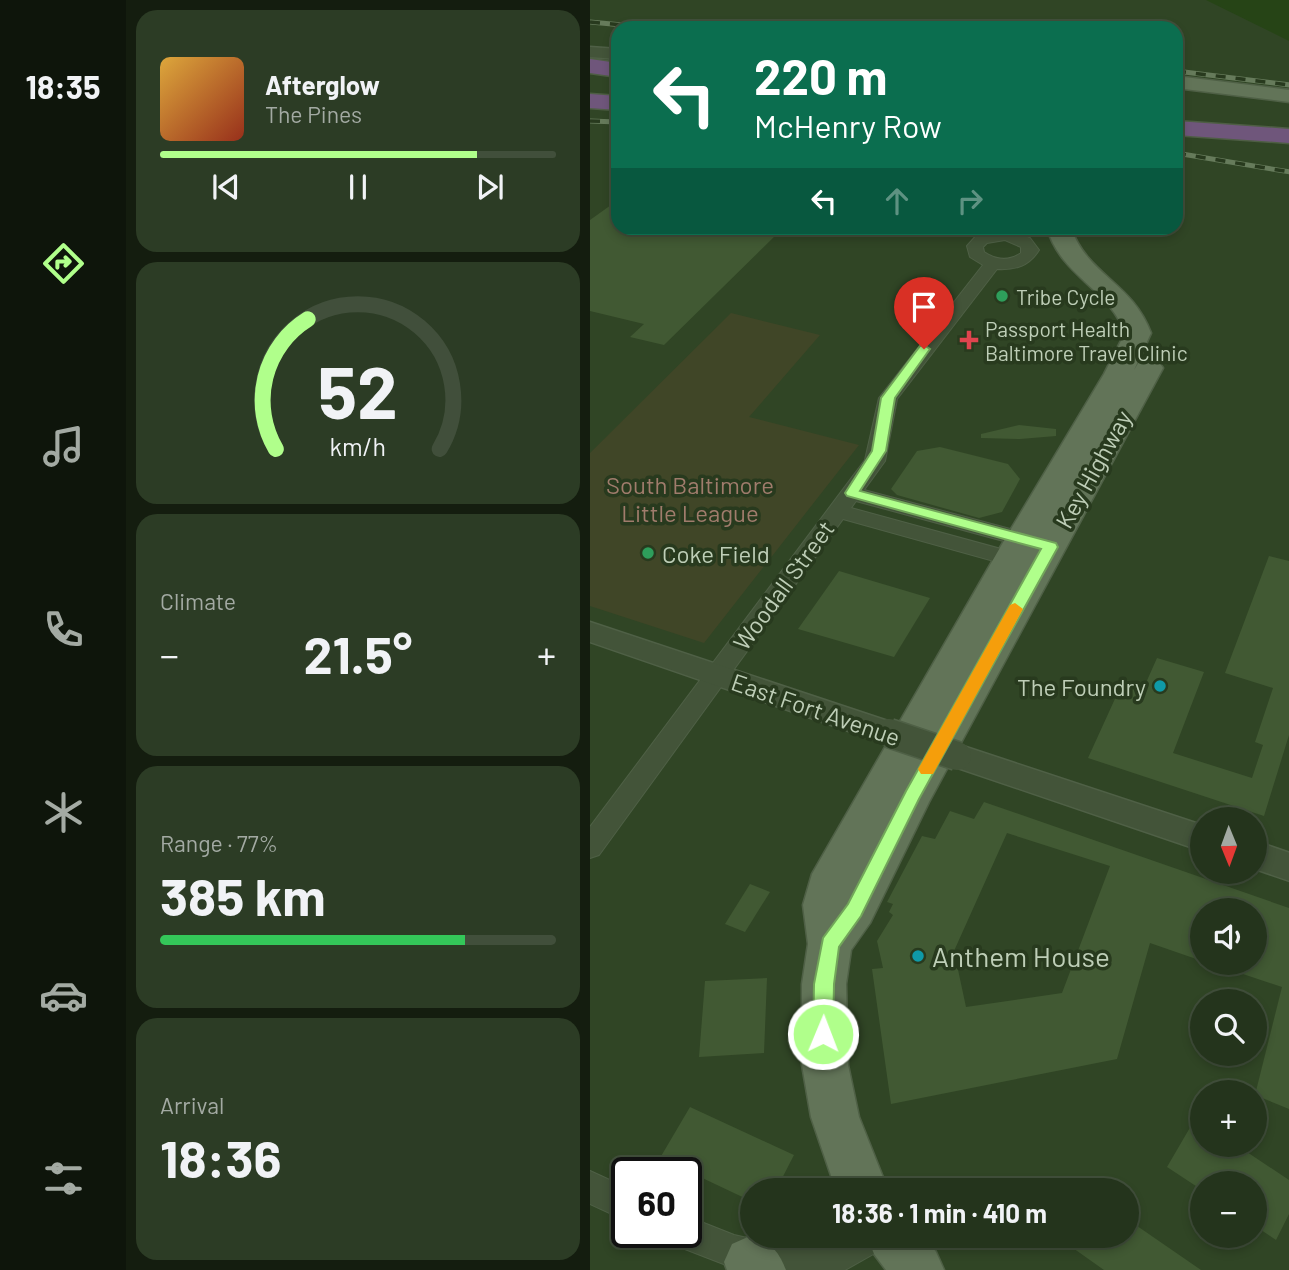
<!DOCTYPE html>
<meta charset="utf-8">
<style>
:root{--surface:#24341c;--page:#2c3c25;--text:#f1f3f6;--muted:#a3aaa3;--line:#414f3b;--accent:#b0ff8b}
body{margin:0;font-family:Barlow,sans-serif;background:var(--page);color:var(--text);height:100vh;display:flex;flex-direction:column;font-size:26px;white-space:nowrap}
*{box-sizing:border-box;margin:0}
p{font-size:23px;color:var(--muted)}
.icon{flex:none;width:38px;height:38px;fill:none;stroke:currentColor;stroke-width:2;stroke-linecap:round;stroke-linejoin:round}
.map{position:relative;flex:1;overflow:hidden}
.panel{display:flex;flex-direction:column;gap:10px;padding:10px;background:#141d0f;width:464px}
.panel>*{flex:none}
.top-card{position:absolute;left:21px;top:21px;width:572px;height:214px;border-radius:21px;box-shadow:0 4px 10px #0003,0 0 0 2px var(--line);background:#0b6e4f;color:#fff;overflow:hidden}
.needle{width:46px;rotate:179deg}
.buttons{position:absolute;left:600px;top:807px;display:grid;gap:14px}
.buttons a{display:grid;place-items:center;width:77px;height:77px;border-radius:50%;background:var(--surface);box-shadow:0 4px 10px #0003,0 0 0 2px var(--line);font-size:35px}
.speed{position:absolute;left:21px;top:1157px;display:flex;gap:14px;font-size:35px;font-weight:700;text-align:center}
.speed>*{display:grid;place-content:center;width:91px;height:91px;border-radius:50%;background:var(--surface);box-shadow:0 4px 10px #0003,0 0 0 2px var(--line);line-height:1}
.speed .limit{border:4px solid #111;border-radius:10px;background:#fff;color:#111}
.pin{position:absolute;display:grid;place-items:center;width:60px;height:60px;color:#fff;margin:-72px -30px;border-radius:50% 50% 50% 0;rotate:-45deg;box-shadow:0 0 7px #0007}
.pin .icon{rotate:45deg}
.me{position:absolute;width:77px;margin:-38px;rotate:1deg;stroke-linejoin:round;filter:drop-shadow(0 0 5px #0008)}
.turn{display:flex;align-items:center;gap:24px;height:147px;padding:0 28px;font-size:32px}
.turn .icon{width:91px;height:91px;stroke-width:2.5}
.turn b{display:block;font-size:49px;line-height:60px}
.lanes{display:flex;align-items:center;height:66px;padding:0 28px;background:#0003;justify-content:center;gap:35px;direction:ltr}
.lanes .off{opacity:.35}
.big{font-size:52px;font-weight:700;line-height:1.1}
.panel .tile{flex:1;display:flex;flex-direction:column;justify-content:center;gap:10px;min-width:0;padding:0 24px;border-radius:21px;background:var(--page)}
.panel .dial{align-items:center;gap:0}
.dial svg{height:182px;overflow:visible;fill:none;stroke:var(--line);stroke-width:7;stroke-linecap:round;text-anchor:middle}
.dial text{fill:var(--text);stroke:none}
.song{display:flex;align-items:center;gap:21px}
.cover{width:84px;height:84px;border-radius:10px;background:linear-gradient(135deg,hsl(40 70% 55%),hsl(10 70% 35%))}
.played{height:7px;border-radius:4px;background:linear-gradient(90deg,var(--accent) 80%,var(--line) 80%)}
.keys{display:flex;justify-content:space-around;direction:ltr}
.heat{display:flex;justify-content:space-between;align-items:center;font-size:38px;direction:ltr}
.charge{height:10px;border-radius:5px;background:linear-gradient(90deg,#34c759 77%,var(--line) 0)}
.trip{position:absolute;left:150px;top:1178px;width:399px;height:70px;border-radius:35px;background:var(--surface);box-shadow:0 4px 10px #0003,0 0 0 2px var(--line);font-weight:700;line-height:70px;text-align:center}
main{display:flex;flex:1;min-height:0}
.tab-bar{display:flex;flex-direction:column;width:126px;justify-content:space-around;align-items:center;background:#0e150b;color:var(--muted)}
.tab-bar .icon{width:49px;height:49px}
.tab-bar .selected{color:var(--accent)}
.tab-bar b{font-size:32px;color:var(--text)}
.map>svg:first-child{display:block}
</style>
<main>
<nav class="tab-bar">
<b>18:35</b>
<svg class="icon selected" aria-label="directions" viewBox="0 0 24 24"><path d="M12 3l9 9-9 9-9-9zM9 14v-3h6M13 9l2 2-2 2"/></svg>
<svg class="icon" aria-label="music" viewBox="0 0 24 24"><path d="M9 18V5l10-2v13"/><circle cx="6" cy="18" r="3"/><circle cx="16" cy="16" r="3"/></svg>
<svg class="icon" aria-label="phone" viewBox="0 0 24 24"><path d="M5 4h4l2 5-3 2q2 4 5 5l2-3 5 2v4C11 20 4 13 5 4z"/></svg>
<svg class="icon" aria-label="climate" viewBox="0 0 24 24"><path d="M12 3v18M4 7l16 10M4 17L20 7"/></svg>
<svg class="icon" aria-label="car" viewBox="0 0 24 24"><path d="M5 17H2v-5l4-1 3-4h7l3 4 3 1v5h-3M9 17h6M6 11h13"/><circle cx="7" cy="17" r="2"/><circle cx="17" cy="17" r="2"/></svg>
<svg class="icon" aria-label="filters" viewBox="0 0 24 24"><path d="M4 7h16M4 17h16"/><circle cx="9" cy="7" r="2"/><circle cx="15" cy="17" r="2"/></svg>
</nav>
<section class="panel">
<div class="tile">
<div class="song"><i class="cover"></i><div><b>Afterglow</b><p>The Pines</p></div></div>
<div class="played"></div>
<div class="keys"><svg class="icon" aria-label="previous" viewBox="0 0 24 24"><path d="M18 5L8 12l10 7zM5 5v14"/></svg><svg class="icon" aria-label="pause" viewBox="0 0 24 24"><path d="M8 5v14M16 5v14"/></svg><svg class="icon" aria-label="next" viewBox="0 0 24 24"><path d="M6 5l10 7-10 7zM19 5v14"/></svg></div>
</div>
<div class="tile dial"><svg viewBox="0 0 100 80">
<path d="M14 69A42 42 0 1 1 86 69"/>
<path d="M14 69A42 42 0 0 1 28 12" stroke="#b0ff8b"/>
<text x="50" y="56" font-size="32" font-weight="700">52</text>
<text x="50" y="72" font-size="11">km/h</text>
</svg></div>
<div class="tile"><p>Climate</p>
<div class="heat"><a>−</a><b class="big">21.5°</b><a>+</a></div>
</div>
<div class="tile"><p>Range · 77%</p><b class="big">385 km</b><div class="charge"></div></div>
<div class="tile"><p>Arrival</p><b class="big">18:36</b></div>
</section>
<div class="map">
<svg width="700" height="1270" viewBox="0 0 700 1270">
<rect width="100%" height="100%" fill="#304525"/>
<path fill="#404627" d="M141,313L230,335L159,417L269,445L114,643L0,606V453Z"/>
<path fill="#264416" d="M616,0H699V41Z"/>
<g fill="#415933" fill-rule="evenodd">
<path d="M28,200V228H190L183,234L186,235L74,345L40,337L54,324L0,311V220Z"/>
<path d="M429,425L466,429V436L430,439L391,438V434Z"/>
<path d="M350,447L418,464L430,479L412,512L389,518L307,495L301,489L327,451Z"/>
<path d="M679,556L699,561V735L674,816L498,758L534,679L555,685L567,658L614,672L583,753L662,778L673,745L665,742L683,688L635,673Z"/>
<path d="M249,571L340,598L304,657L208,629Z"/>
<path d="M394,802L699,908V1109L665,1095L692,987L626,965V962H665V910H612V961L560,943L527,1059L301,1104L282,969L293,968L287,941L303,915L299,912L303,904L297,902L332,836L345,839L360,811L384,819ZM417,833L520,866L472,993L376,1007L364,951Z"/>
<path d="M160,884L180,892L155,932L135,924Z"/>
<path d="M177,978L174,1053L109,1057L115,981Z"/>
<path d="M100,1107L204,1155L186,1190H163V1202L70,1158Z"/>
<path d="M612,1107V1144H645L699,1180V1214L686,1240L665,1226V1183H612V1190L577,1167Z"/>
<path d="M537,1219L611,1270H514L466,1236H537Z"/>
</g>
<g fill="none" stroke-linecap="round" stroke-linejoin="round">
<g stroke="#4f6046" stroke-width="2">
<g id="minor">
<path d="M415,230L440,238L449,250C439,266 426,270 407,269L307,399L295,461L274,490L454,538L458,543L454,548L447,550L266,501L261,508L444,558L447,563L444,568L436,570L253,519L9,855L0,858V827L275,460L289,398L393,265L380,257L377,246L386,236ZM415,240L431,247V253C418,262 406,260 394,252L393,247L397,243Z"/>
<path d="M0,1171L37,1188V1221L0,1204Z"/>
<path d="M96,1216L144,1235L198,1247L231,1246L250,1236H299L294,1248L255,1270H149L82,1244L77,1232H96Z"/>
</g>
</g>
<g stroke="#4f6046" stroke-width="3">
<g id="tertiary">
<path d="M0,47L28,49V59L0,57Z"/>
<path d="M0,622L310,725L314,733L310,741L299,745L0,642Z"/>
<path d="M367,744L612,825V851L356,764L352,756L356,748Z"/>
<path d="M665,841L700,853V881L665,869Z"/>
</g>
</g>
<g stroke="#4f6046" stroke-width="3">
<g id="primary">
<path d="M586,76L700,90V102L586,88Z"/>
<path d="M457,228H481C498,276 542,282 561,333L544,370L549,362L559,360L569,362L573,368L339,802L280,923L261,950L256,984L258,1065L269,1117L298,1190H246L221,1117L212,1065V984L218,944L213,905L222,874L415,539L514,374L535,333C518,287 472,278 457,228Z"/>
<path d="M160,1236C182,1245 187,1248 196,1270H137L134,1262L142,1244Z"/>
<path d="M277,1236H334L346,1252L354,1270H296L284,1254Z"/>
</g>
</g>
<g stroke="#4e5e44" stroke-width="3">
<g id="motorway">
<path d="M0,59L28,63V77L0,73Z"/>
<path d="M0,94L28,96V110L0,108Z"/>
<path d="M586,121L700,129V143L586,135Z"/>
</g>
</g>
<use href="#minor" fill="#435439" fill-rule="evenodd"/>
<use href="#tertiary" fill="#435439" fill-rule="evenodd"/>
<use href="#primary" fill="#627458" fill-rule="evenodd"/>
<use href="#motorway" fill="#6f567b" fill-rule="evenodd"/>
<g stroke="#667b5b" stroke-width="5">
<g id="rail">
<path d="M0,22L65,28"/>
<path d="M586,71L700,85"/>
<path d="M0,121L28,122"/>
<path d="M586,153L700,172"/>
</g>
</g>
<use href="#rail" stroke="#283a1e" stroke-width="3.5" stroke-dasharray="10" stroke-linecap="butt"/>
<g stroke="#4f6046" stroke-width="31" stroke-linecap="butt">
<path id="tertiary-bridge" d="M299,733L367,756"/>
</g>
<use href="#tertiary-bridge" stroke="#435439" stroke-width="28"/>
</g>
<path fill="#b0ff8b" stroke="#72a65a" stroke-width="2" d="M334,345L340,349L305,398L296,451L270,491L466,543L468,547L329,799L271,916L249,947L244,984L243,1034L240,1041L233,1044L226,1041L223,1034L224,984L233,938L258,904L316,791L451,549L257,496L255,493L282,451L291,398L330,346Z"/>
<path fill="#f59e0b" d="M425,603L433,609L343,774H331L328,769L331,764L420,605Z"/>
<g fill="#2e9e5b" stroke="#283a1e" stroke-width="2.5">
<circle cx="412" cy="296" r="7"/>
<circle cx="58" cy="553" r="7"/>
</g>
<path fill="#e0444e" stroke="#283a1e" stroke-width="2.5" d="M375.5 329.5h7v7h7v7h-7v7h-7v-7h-7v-7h7z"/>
<g fill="#0f9aa8" stroke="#283a1e" stroke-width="2.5">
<circle cx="570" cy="686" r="7"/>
<circle cx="328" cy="956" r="7"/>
</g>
<g text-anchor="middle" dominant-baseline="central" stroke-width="7" stroke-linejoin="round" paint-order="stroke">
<g font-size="21" fill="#beceb7" stroke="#283a1e" text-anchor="start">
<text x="426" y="296">Tribe Cycle</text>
<text x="395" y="328">Passport Health<tspan x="395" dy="24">Baltimore Travel Clinic</tspan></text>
</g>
<g font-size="24" fill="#beceb7" stroke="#283a1e">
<text transform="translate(503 469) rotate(-61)">Key Highway</text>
<text transform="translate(193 585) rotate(-54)">Woodall Street</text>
<text transform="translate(226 709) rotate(19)">East Fort Avenue</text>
</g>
<g font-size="24" fill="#a07c6c" stroke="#283a1e">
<text x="100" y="484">South Baltimore<tspan x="100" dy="28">Little League</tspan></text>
</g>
<g font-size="24" fill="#beceb7" stroke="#283a1e" text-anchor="start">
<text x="72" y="553">Coke Field</text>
<text x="556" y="686" text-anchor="end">The Foundry</text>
</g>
<g font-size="28" fill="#beceb7" stroke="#283a1e" text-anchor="start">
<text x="342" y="956">Anthem House</text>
</g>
</g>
</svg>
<div class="buttons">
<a><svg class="needle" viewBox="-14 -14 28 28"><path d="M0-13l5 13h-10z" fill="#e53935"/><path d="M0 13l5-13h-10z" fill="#a3aaa3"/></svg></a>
<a><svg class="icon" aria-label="sound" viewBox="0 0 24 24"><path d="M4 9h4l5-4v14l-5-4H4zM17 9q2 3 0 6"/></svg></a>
<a><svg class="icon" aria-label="search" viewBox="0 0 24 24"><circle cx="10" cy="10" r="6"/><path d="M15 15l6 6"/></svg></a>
<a>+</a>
<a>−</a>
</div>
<div class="speed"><div class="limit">60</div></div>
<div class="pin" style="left:334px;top:349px;background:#d93025"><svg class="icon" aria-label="arrive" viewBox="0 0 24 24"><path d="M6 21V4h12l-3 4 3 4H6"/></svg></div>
<svg class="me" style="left:233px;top:1034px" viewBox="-20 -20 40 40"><circle r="17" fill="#b0ff8b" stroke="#fff" stroke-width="3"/><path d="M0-11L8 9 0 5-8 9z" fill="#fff"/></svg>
<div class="trip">18:36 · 1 min · 410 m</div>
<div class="top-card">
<div class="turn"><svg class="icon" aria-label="left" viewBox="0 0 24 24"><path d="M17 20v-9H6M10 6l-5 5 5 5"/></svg><div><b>220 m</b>McHenry Row</div></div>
<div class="lanes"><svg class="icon" aria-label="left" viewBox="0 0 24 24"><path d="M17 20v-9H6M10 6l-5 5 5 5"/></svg><svg class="icon off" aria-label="ahead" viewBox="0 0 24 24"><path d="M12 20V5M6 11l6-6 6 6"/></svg><svg class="icon off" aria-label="right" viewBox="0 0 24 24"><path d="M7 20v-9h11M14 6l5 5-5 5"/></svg></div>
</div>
</div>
</main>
